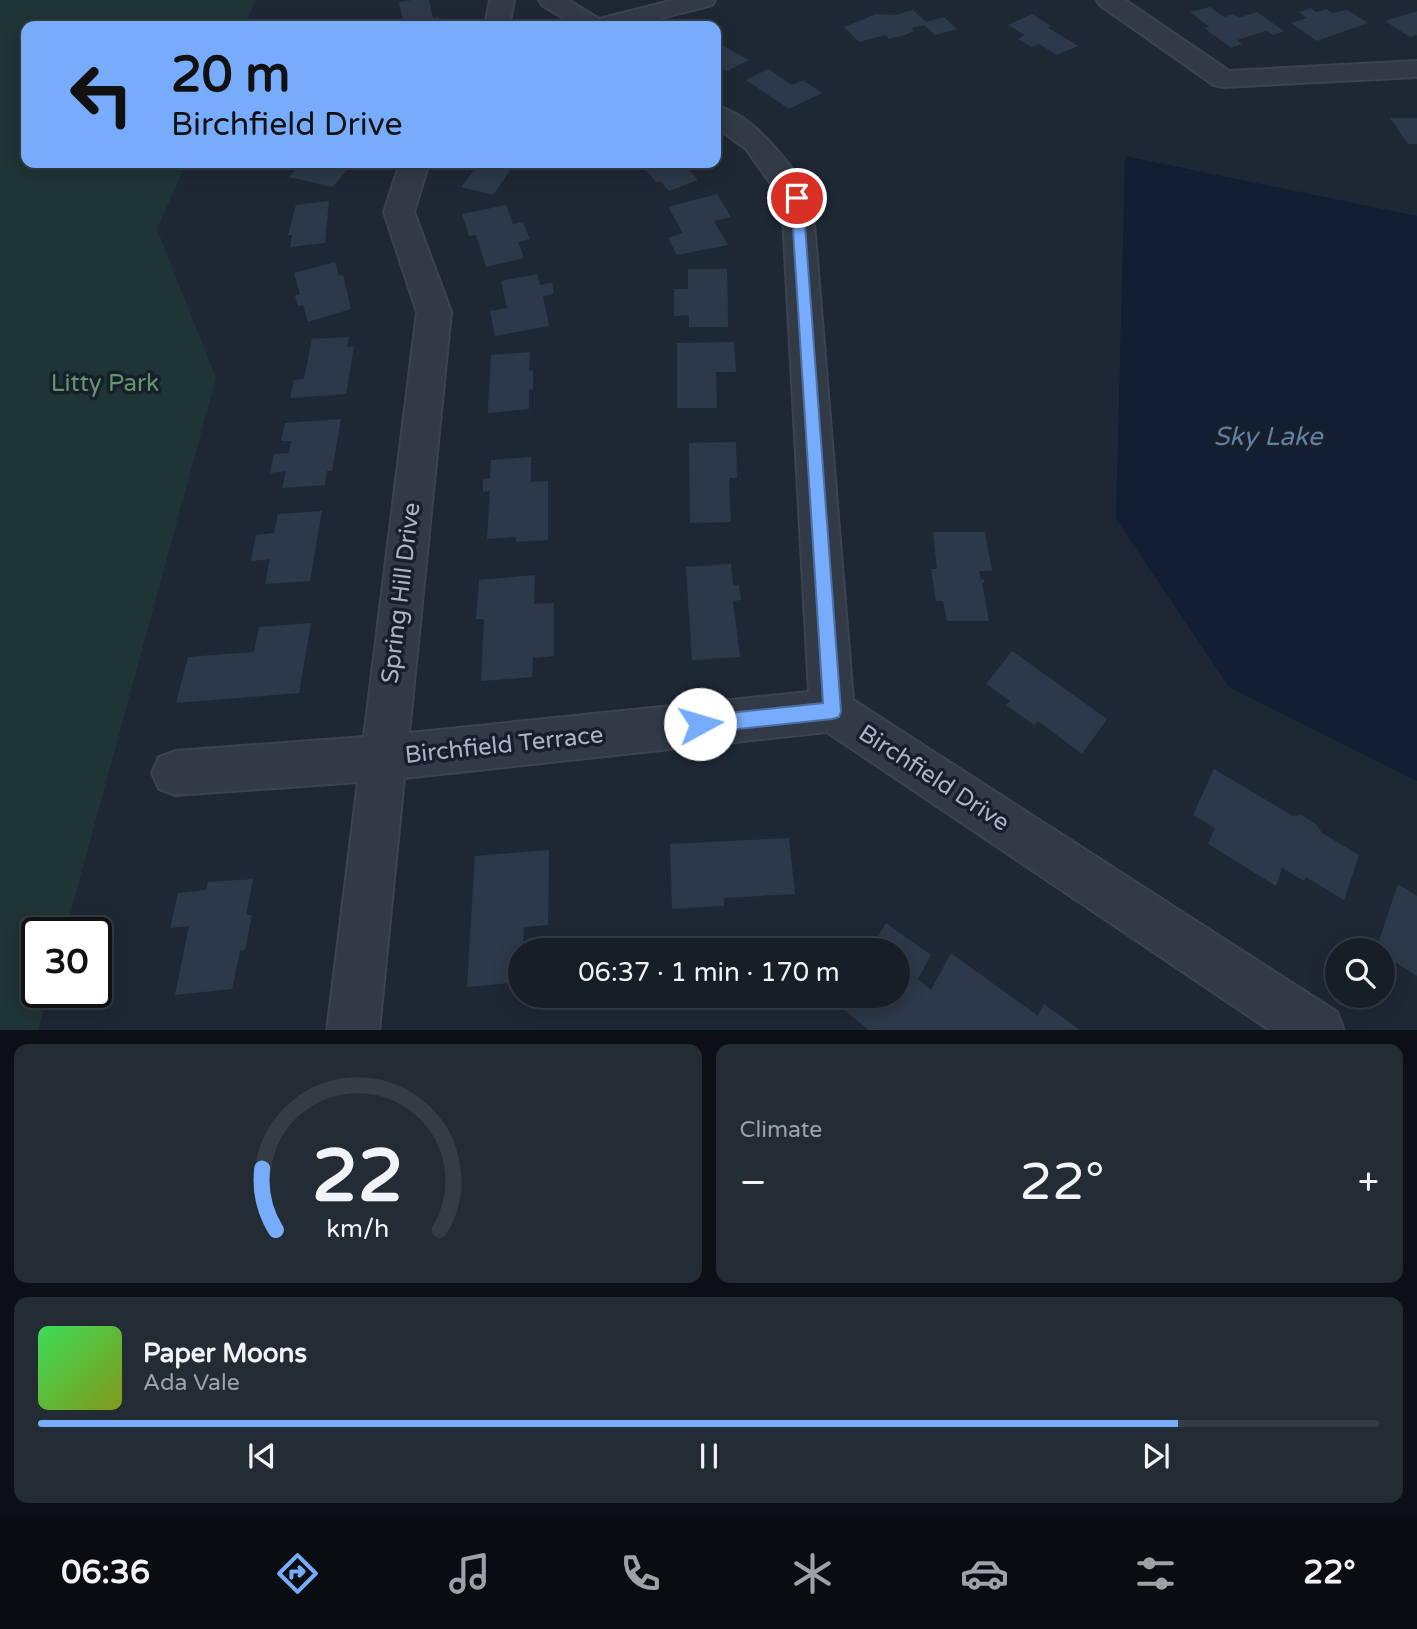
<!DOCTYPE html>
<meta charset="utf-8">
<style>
:root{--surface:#161e28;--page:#232b34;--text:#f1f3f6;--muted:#9ea2a8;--line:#353c45;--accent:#77acfc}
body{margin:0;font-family:"Varela Round",sans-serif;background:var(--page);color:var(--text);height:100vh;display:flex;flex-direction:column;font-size:26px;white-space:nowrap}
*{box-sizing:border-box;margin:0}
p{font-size:23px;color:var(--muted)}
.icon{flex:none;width:38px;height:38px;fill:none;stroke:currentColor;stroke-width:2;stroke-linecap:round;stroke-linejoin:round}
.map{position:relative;height:1030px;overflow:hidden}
.details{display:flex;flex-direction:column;gap:14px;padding:14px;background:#0c1016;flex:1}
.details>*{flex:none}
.banner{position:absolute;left:21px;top:21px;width:700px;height:147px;border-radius:14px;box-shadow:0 4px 18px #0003,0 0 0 2px var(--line);background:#77acfc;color:#111;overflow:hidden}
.controls{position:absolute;left:1325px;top:938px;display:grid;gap:14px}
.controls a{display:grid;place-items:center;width:70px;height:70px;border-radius:50%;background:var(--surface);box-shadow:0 4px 18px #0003,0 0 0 2px var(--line);font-size:35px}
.speed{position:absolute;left:21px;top:917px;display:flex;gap:14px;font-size:35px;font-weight:700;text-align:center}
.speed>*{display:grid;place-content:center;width:91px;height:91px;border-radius:50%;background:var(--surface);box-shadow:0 4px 18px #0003,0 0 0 2px var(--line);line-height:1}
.speed .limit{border:4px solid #111;border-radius:10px;background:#fff;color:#111}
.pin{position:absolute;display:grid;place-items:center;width:60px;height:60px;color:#fff;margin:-30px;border:4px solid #fff;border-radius:50%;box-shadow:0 2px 7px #0007}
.me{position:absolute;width:77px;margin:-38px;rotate:84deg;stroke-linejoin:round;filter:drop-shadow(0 0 5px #0008)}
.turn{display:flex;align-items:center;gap:24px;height:147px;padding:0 35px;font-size:32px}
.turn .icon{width:91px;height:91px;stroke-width:2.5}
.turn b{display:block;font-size:49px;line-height:60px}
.big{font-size:52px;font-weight:600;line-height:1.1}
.details .widget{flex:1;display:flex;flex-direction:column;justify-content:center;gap:10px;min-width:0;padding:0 24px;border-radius:14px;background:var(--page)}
.details .dial{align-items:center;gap:0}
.dial svg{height:182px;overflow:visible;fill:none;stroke:var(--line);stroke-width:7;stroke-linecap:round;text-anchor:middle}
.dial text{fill:var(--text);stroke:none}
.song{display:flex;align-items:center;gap:21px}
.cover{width:84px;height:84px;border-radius:10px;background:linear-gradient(135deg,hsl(130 70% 55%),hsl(70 70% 35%))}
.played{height:7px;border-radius:4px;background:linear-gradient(90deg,var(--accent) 85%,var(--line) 85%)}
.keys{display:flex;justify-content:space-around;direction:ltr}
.heat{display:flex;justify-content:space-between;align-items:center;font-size:38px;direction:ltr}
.details .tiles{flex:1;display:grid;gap:14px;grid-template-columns:1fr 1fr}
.widget:last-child{grid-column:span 2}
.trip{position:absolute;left:508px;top:938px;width:402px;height:70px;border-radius:35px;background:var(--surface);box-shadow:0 4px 18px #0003,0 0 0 2px var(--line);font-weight:600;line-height:70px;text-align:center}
.dock{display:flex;height:112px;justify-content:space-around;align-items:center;background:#090c10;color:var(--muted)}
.dock .icon{width:49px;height:49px}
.dock .selected{color:var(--accent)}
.dock b{font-size:32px;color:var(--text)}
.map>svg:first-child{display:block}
</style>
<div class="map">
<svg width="1417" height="1031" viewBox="0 0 1417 1031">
<rect width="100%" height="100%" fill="#1e2835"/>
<path fill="#1f3436" d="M0,0H256L244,26H26V163H186L157,229L216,378L65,933H37V992H48L38,1031L0,1030Z"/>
<path fill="#121f32" d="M1125,156L1417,216V781L1229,687L1116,519Z"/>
<g fill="#2c394a">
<path d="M412,0H429L433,18L439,17L441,26H404L399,2Z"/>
<path d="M1210,7L1224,17L1234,14L1238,18L1257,12L1284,31L1273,35L1267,31L1256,34L1237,40L1242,44L1231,48L1204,28L1209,27L1190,12Z"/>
<path d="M1311,8L1316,12L1326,9L1333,13L1347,10L1368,23L1317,41L1291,23L1307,18L1299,12Z"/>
<path d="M913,10L926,22L944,17L957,29L935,35L924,25L911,28L914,31L905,35L889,39L886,35L859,42L844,27L876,14L895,15Z"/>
<path d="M1417,11V35L1410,37L1385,21Z"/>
<path d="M1032,14L1051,26L1047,27L1078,46L1057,55L1039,44L1032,47L1018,39L1025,35L1008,25Z"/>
<path d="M716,41L734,52L749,60L727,71L716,64Z"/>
<path d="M768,69L792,85L803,80L822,93L789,109L746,80Z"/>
<path d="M1390,118H1417V144H1408Z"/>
<path d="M302,163H336L351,166L332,187L289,177Z"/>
<path d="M479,163H515L493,195L461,187Z"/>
<path d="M645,163H683L698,180L669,191L660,181L656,182L645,169L649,167Z"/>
<path d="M717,194L731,217L714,221L728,245L677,255L668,238L683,233L668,207Z"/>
<path d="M329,201L325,243L290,247L292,235H288L296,205Z"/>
<path d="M506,205L513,224L523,222L530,239L518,242L524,258L486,267L476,235L469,236L462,214Z"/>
<path d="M335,262L339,276L343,275L351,309L308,322L303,305L298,306L295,296L300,294L294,273Z"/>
<path d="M688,269H727L728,327H689V315L674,316V289H688Z"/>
<path d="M537,274L540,285L552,283L554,294L543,296L549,326L495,336L490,311L507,308L501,281Z"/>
<path d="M349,337L347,347L354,346L346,394L290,398L294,380L304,379L312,339Z"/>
<path d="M734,342L736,372H716L717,408H677V343Z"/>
<path d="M530,352L529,371L533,370V389L529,390V409L488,413L491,355Z"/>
<path d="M341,419L332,471H327L325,485L282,488L286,471L270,473L274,454L289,453L291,441H281L285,423Z"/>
<path d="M736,442L737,478H729L731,522L690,523L689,443Z"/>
<path d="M531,457V482L548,481V540L516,542V537L487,539L490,491L483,492V479L490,478L491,460Z"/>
<path d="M322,511L310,581L265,584L270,559L251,561L256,535L274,533L278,514Z"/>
<path d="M933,532H985L992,571H979L981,579H984V583H982L989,621H947L943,601H936L931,569H937Z"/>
<path d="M731,564L733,586L739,585L741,600L733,601L740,657L692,660L686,567Z"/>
<path d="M535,575L534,604L554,603V656L533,658L532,677L481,681L484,619H476L479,580Z"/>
<path d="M311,623L299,693L176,703L188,657L254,652L259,627Z"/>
<path d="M1012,651L1107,719L1082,754L1038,721L1034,725L1006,705L1010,701L986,684Z"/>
<path d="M1214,769L1293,816L1301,815L1316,824L1322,833L1359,855L1344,900L1306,877L1304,881L1282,868L1276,886L1208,844L1215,828L1193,815Z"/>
<path d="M789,838L795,894L724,898V906L672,909L670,844Z"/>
<path d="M549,850L548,925L524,927L523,950H520V982L467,987L475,856Z"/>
<path d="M253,879L246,915H252L245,950L240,951L232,989L175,995L189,926L170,928L178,893L206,890L208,882Z"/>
<path d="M1398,884L1417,896V976L1382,954V950H1376Z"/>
<path d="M886,923L931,955L918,979L931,990L951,953L1038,1016L1044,1004L1081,1031H870L838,1005L843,996H898V950H870Z"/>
</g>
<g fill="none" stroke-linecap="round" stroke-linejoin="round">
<g stroke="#3a434f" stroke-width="4">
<g id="minor">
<path d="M490,0H514L509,26H485Z"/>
<path d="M539,0H568L599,19L674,0H715L712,5L630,26H576L542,5Z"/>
<path d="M1097,0H1125L1229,71L1417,61V77L1223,87L1214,85L1100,5Z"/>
<path d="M716,106C755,115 791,165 812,198L853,700L1337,1012L1344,1031H1271L827,732L404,778L379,1031H327L358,782L175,795L159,789L152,773L159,757L175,751L364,737L417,312L384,212L400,163H429L414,212L451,312L409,733L809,692L782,199L746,149L716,127Z"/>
</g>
</g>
<use href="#minor" fill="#313a46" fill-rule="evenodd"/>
</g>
<path fill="#77acfc" stroke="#4d70a4" stroke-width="2" d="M797,194L803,198L841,711L839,717L832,719L700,733L693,731L691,724L693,718L700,716L823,703L791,198Z"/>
<g text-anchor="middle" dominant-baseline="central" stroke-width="7" stroke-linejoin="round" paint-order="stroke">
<g font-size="24" fill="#62946d" stroke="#171f2a">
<text x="105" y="383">Litty Park</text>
</g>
<g font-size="24" fill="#aab4c4" stroke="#171f2a">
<text transform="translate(401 593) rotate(-83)">Spring Hill Drive</text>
<text transform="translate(504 745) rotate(-6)">Birchfield Terrace</text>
<text transform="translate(934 778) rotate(33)">Birchfield Drive</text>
</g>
<g font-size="26" font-style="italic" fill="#617fa5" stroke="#171f2a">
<text x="1268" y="436">Sky Lake</text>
</g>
</g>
</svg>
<div class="controls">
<a><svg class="icon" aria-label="search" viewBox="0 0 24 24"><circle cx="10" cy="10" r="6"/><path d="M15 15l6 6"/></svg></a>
</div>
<div class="speed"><div class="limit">30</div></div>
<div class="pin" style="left:797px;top:198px;background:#d93025"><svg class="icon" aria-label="arrive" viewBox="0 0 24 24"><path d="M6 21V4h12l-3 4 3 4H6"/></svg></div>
<svg class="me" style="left:700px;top:724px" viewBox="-20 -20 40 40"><circle r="19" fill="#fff"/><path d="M0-13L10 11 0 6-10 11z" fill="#77acfc"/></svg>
<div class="trip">06:37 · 1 min · 170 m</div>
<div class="banner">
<div class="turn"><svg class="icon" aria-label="left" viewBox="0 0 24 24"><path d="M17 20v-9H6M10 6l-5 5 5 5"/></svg><div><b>20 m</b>Birchfield Drive</div></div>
</div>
</div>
<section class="details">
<div class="tiles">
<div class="widget dial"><svg viewBox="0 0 100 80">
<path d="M14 69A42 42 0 1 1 86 69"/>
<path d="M14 69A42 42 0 0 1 8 42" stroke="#77acfc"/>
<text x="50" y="56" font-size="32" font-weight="700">22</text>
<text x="50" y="72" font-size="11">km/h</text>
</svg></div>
<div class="widget"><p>Climate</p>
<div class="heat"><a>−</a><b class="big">22°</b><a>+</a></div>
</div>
<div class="widget">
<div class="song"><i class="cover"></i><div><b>Paper Moons</b><p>Ada Vale</p></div></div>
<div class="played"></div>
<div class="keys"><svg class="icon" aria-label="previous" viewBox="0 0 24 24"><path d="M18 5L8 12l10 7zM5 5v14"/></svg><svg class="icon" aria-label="pause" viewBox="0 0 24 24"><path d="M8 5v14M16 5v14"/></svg><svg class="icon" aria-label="next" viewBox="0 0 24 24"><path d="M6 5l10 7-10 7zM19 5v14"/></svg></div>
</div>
</div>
</section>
<nav class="dock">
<b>06:36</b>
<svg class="icon selected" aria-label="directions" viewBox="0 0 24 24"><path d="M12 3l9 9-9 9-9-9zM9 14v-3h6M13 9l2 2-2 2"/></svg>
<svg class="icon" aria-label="music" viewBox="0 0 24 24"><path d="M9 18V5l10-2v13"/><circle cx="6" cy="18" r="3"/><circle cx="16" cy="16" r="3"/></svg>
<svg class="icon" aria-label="phone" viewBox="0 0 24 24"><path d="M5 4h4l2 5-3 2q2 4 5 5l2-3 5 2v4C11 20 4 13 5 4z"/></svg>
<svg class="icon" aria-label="climate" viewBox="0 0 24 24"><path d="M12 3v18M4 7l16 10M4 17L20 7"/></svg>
<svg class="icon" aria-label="car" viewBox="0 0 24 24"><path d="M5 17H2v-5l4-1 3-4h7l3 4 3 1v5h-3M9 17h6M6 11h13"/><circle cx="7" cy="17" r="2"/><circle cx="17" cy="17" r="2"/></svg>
<svg class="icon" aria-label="filters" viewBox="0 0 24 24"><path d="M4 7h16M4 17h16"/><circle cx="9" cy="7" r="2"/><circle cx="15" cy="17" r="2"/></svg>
<b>22°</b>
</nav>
